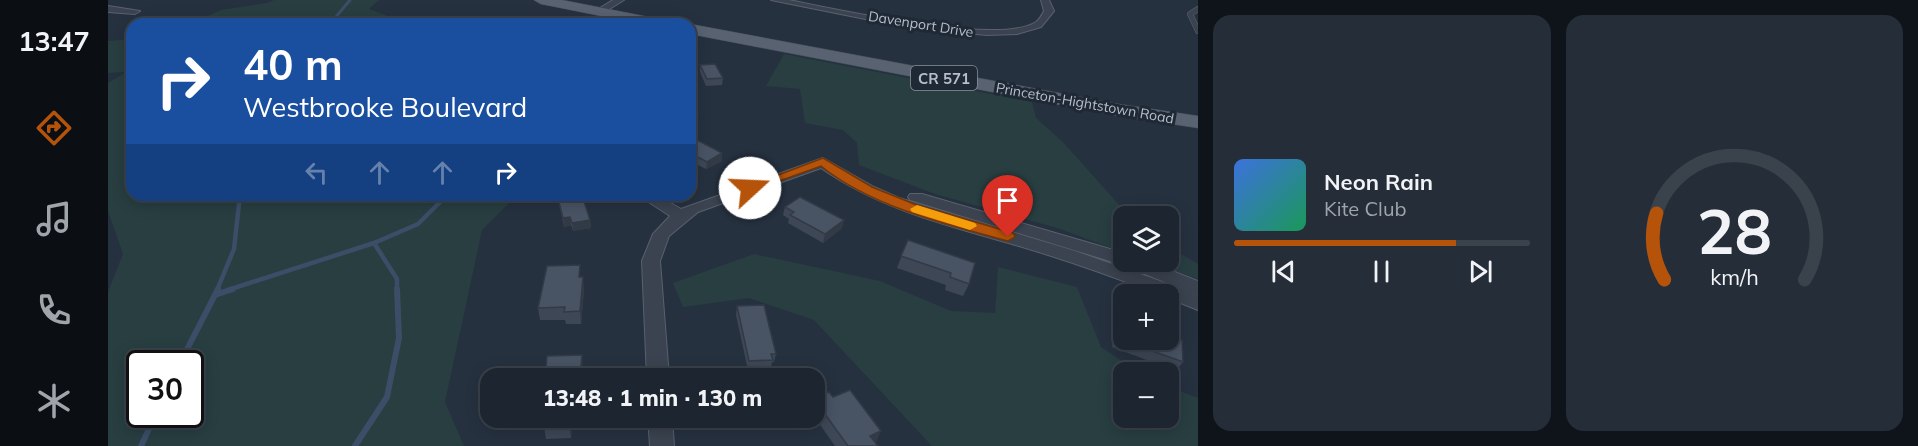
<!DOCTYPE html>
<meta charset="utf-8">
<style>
:root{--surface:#1c2530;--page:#252d38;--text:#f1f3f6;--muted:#a0a5ab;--line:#3a424c;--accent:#b45309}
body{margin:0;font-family:Mulish,sans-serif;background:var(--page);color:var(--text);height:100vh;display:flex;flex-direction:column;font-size:22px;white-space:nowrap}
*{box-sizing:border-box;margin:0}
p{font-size:20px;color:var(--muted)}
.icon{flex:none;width:33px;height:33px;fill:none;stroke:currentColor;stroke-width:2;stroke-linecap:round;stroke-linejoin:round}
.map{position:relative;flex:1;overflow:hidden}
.side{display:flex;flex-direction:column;gap:15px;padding:15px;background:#0f141a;width:720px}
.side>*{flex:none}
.banner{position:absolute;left:18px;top:18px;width:570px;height:183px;border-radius:18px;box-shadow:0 3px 15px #0003,0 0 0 2px var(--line);background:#1a4fa0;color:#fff;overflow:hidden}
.fabs{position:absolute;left:1005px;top:206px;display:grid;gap:12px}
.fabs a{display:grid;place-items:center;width:66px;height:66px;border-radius:12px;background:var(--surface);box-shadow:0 3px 15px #0003,0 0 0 2px var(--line);font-size:30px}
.speed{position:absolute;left:18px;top:350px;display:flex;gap:12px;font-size:30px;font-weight:700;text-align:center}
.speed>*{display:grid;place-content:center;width:78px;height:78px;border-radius:50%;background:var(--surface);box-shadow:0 3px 15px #0003,0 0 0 2px var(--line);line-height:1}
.speed .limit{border:3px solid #111;border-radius:9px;background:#fff;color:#111}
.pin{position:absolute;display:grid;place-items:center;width:51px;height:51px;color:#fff;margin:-62px -26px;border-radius:50% 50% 50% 0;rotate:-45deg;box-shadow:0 0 6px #0007}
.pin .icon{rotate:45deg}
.me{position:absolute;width:66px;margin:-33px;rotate:70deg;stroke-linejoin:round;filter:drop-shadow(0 0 4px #0008)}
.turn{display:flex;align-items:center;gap:21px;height:126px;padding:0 18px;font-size:27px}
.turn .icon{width:78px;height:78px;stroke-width:2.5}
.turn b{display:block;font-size:42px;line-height:51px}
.lanes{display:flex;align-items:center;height:57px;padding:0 18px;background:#0003;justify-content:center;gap:30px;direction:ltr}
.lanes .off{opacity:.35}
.side .widget{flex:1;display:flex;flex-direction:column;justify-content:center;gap:9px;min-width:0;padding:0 21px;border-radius:18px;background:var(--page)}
.side .dial{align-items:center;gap:0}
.dial svg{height:156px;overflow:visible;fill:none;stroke:var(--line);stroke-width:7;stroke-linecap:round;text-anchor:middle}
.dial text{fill:var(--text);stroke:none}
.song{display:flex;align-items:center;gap:18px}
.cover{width:72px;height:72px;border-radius:9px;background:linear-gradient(135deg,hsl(220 70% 55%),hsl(150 70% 35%))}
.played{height:6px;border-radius:3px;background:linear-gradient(90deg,var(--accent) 75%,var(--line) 75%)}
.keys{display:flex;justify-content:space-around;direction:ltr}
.side .tiles{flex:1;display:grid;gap:15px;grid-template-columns:repeat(2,1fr)}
.trip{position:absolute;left:372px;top:368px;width:345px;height:60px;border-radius:18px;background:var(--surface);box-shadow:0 3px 15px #0003,0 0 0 2px var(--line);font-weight:800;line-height:60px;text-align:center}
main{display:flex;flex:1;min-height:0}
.menu{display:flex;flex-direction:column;width:108px;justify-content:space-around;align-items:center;background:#0b0f13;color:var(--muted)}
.menu .icon{width:42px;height:42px}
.menu .selected{color:var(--accent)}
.menu b{font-size:27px;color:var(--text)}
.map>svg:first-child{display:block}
</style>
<main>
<nav class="menu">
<b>13:47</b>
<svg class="icon selected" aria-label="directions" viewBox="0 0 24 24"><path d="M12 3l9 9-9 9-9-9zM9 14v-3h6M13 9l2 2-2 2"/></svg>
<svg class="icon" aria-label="music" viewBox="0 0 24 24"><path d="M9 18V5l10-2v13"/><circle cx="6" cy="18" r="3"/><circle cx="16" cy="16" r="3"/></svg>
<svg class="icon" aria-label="phone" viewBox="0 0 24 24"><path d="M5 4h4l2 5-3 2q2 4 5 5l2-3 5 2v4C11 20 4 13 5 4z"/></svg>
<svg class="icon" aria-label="climate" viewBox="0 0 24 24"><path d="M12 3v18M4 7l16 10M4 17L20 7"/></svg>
</nav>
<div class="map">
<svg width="1090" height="446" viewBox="0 0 1090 446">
<rect width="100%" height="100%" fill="#263140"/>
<g fill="#283e41" fill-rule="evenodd">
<path d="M166,0H271L261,9L283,17L277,24H81L113,10L159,3Z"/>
<path d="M24,39V195H336L403,201L374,230L337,402L356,446H0V292L15,254L0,211V83L18,72L0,73V41ZM32,363H82V414H32Z"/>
<path d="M676,54L924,102L928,118L955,142L1021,216H1016L1015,252L949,228L827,194L751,165L749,143L735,130L697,123L692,89L658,86Z"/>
<path d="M1061,247L1090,264V279L1040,261H1060Z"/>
<path d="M646,254L772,281L843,311L887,313L890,267L969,287L993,347L1030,372H1016V417H1060L1061,387L1090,398V446H824L706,320L641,298L575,307L565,283Z"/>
</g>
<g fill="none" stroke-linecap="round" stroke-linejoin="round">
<path stroke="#3c4d68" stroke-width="3" d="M217,24L227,18L242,0"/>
<g stroke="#3c4d68" stroke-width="4.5">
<path d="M266,243L289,279V290"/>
<path d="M109,290L126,249L132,195"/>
<path d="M120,290L266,243L310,224L338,196"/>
</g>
<g stroke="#3c4d68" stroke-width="6">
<path d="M107,295L125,289"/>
<path d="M72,363L110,289"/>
<path d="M33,446L48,414"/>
<path d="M247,446L279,397L291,338L289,289"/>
</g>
<g stroke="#58616d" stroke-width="6">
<path id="service" d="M1090,9L1082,14L1090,31"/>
</g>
<g stroke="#58616d" stroke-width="2">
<g id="minor">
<path d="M505,0H516L495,13L487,11Z"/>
<path d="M663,0H681C727,9 892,46 928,22C932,19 934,15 936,11L933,0H941L946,11L933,27L909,34L879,35L802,28Z"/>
<path d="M0,6L32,11L27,14L0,12Z"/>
<path d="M715,158L766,187L791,198L967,251L1069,287L1015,265L802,200L800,197L802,194H814L1016,253V261H1039L1090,281V295L1085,293L1090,295V310L1060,298V294H1049C1004,276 958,260 911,246C842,226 773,210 713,168L590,212L561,236L552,261L561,378H539L534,261L545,234L562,216L530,195H549L573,209Z"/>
<path d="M540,417H564L566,446H542Z"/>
</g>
</g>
<g stroke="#444c59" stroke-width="1">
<g id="primary">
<path d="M426,0H454L556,20L563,24H533L433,4Z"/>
<path d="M582,24L1004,103L1090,116V128L1004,115L582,34Z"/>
</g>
</g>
<use href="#service" stroke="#3b4350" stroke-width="5"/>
<use href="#minor" fill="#3b4350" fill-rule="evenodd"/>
<use href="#primary" fill="#596270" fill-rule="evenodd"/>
</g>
<g fill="#3e4756">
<path d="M592,65L615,78L614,85L598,86L592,72Z"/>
<path d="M582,97L590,115L589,122L582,121Z"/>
<path d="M582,139L614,161L598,169L582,161Z"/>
<path d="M449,195L482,220L483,228L465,231L463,225L456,227Z"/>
<path d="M677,207L734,228L715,243L680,223L681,219L675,215Z"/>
<path d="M800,240L861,284L855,296L837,290L838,285L789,268Z"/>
<path d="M473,277L476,289L473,324H458L457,320H432L430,308Z"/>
<path d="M629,306L668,354L666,362H664L663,369L640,370L628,315Z"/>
<path d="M1012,318L1075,362L1068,371L1004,347L1006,327Z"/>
<path d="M706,397H725L770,446H727L706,416Z"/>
<path d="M437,417H465L463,438L438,439L436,427Z"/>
</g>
<g fill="#323a46">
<path d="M614,153V161L598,169L599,162Z"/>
<path d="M462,217L463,225L456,227L455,218Z"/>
<path d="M482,220L483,228L465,231L464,223Z"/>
<path d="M736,220L734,228L715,243L717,234Z"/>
<path d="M475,277L476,289L473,324L472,311Z"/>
<path d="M474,355L475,367L474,378H472Z"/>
<path d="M462,417H465L463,438L461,426Z"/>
<path d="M773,431L768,443L762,436Z"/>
</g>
<g fill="#485364" stroke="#323a46" stroke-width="1.5">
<path d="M607,64L615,78L599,79L592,65Z"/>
<path d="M582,97H588L590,115L582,114Z"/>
<path d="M582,139L591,141L614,153L599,162L582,153Z"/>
<path d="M449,195H474L482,220L464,223L462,217L455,218Z"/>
<path d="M692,197L736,220L717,234L682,215L686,212L677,207Z"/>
<path d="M800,240L867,263L861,284L842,277L843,273L793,256Z"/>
<path d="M472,265L471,277H475L472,311L456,312L457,307L430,308L439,266Z"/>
<path d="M656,305L668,354H663L665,360L641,361L629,306Z"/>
<path d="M1012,318L1016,320V339H1060V335L1074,340L1075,362L1011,339Z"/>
<path d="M474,355L472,378H437L439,356Z"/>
<path d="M742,390L773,431L762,436L770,446H740L706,399V397L721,392L725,397Z"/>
<path d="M437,417H462L461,426L436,427Z"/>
</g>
<path fill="#b45309" stroke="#753606" stroke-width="1.5" d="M715,158L764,187L806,204L905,233L907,237L900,241C839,225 762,206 713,166L646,190L642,191L636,188Z"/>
<path fill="#f59e0b" d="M809,205L867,223L869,226L862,230L804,212L802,209Z"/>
<g text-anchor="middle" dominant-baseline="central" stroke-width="6" stroke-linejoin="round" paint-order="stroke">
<g font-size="14" fill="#b7beca" stroke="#1f2835">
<text transform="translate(813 24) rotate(9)">Davenport Drive</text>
<text transform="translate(977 103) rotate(10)">Princeton-Hightstown Road</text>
</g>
<rect fill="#1f2835" stroke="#89919d" stroke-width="1.5" x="803" y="66" width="66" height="24" rx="4.5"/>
<g font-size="15" font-weight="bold" fill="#b7beca">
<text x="836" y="78">CR 571</text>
</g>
</g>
</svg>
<div class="fabs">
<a><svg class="icon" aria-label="layers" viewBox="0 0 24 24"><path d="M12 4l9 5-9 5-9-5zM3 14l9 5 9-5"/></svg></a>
<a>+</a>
<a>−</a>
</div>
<div class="speed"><div class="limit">30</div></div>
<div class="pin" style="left:900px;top:237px;background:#d93025"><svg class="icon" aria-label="arrive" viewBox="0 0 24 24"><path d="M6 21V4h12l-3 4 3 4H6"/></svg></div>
<svg class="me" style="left:642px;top:188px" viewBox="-20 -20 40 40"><circle r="19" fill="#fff"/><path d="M0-13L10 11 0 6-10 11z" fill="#b45309"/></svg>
<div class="trip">13:48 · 1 min · 130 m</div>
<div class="banner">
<div class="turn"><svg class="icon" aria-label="right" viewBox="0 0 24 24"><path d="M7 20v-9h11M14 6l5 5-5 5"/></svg><div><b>40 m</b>Westbrooke Boulevard</div></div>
<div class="lanes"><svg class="icon off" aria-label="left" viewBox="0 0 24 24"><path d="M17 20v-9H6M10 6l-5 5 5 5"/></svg><svg class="icon off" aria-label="ahead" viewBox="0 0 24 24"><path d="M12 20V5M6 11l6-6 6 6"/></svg><svg class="icon off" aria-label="ahead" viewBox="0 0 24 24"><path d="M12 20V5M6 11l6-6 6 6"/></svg><svg class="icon" aria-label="right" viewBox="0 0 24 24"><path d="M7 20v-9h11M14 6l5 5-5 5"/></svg></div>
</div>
</div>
<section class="side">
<div class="tiles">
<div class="widget">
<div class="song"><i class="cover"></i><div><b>Neon Rain</b><p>Kite Club</p></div></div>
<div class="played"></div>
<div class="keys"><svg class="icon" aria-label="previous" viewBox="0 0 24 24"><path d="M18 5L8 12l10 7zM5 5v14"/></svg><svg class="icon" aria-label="pause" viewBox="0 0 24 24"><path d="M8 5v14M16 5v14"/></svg><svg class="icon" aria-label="next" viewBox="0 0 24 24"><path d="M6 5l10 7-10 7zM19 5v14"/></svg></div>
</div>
<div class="widget dial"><svg viewBox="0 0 100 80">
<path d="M14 69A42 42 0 1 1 86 69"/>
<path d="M14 69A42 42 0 0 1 10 35" stroke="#b45309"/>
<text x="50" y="56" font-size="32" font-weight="700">28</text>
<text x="50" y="72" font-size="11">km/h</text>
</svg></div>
</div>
</section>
</main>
